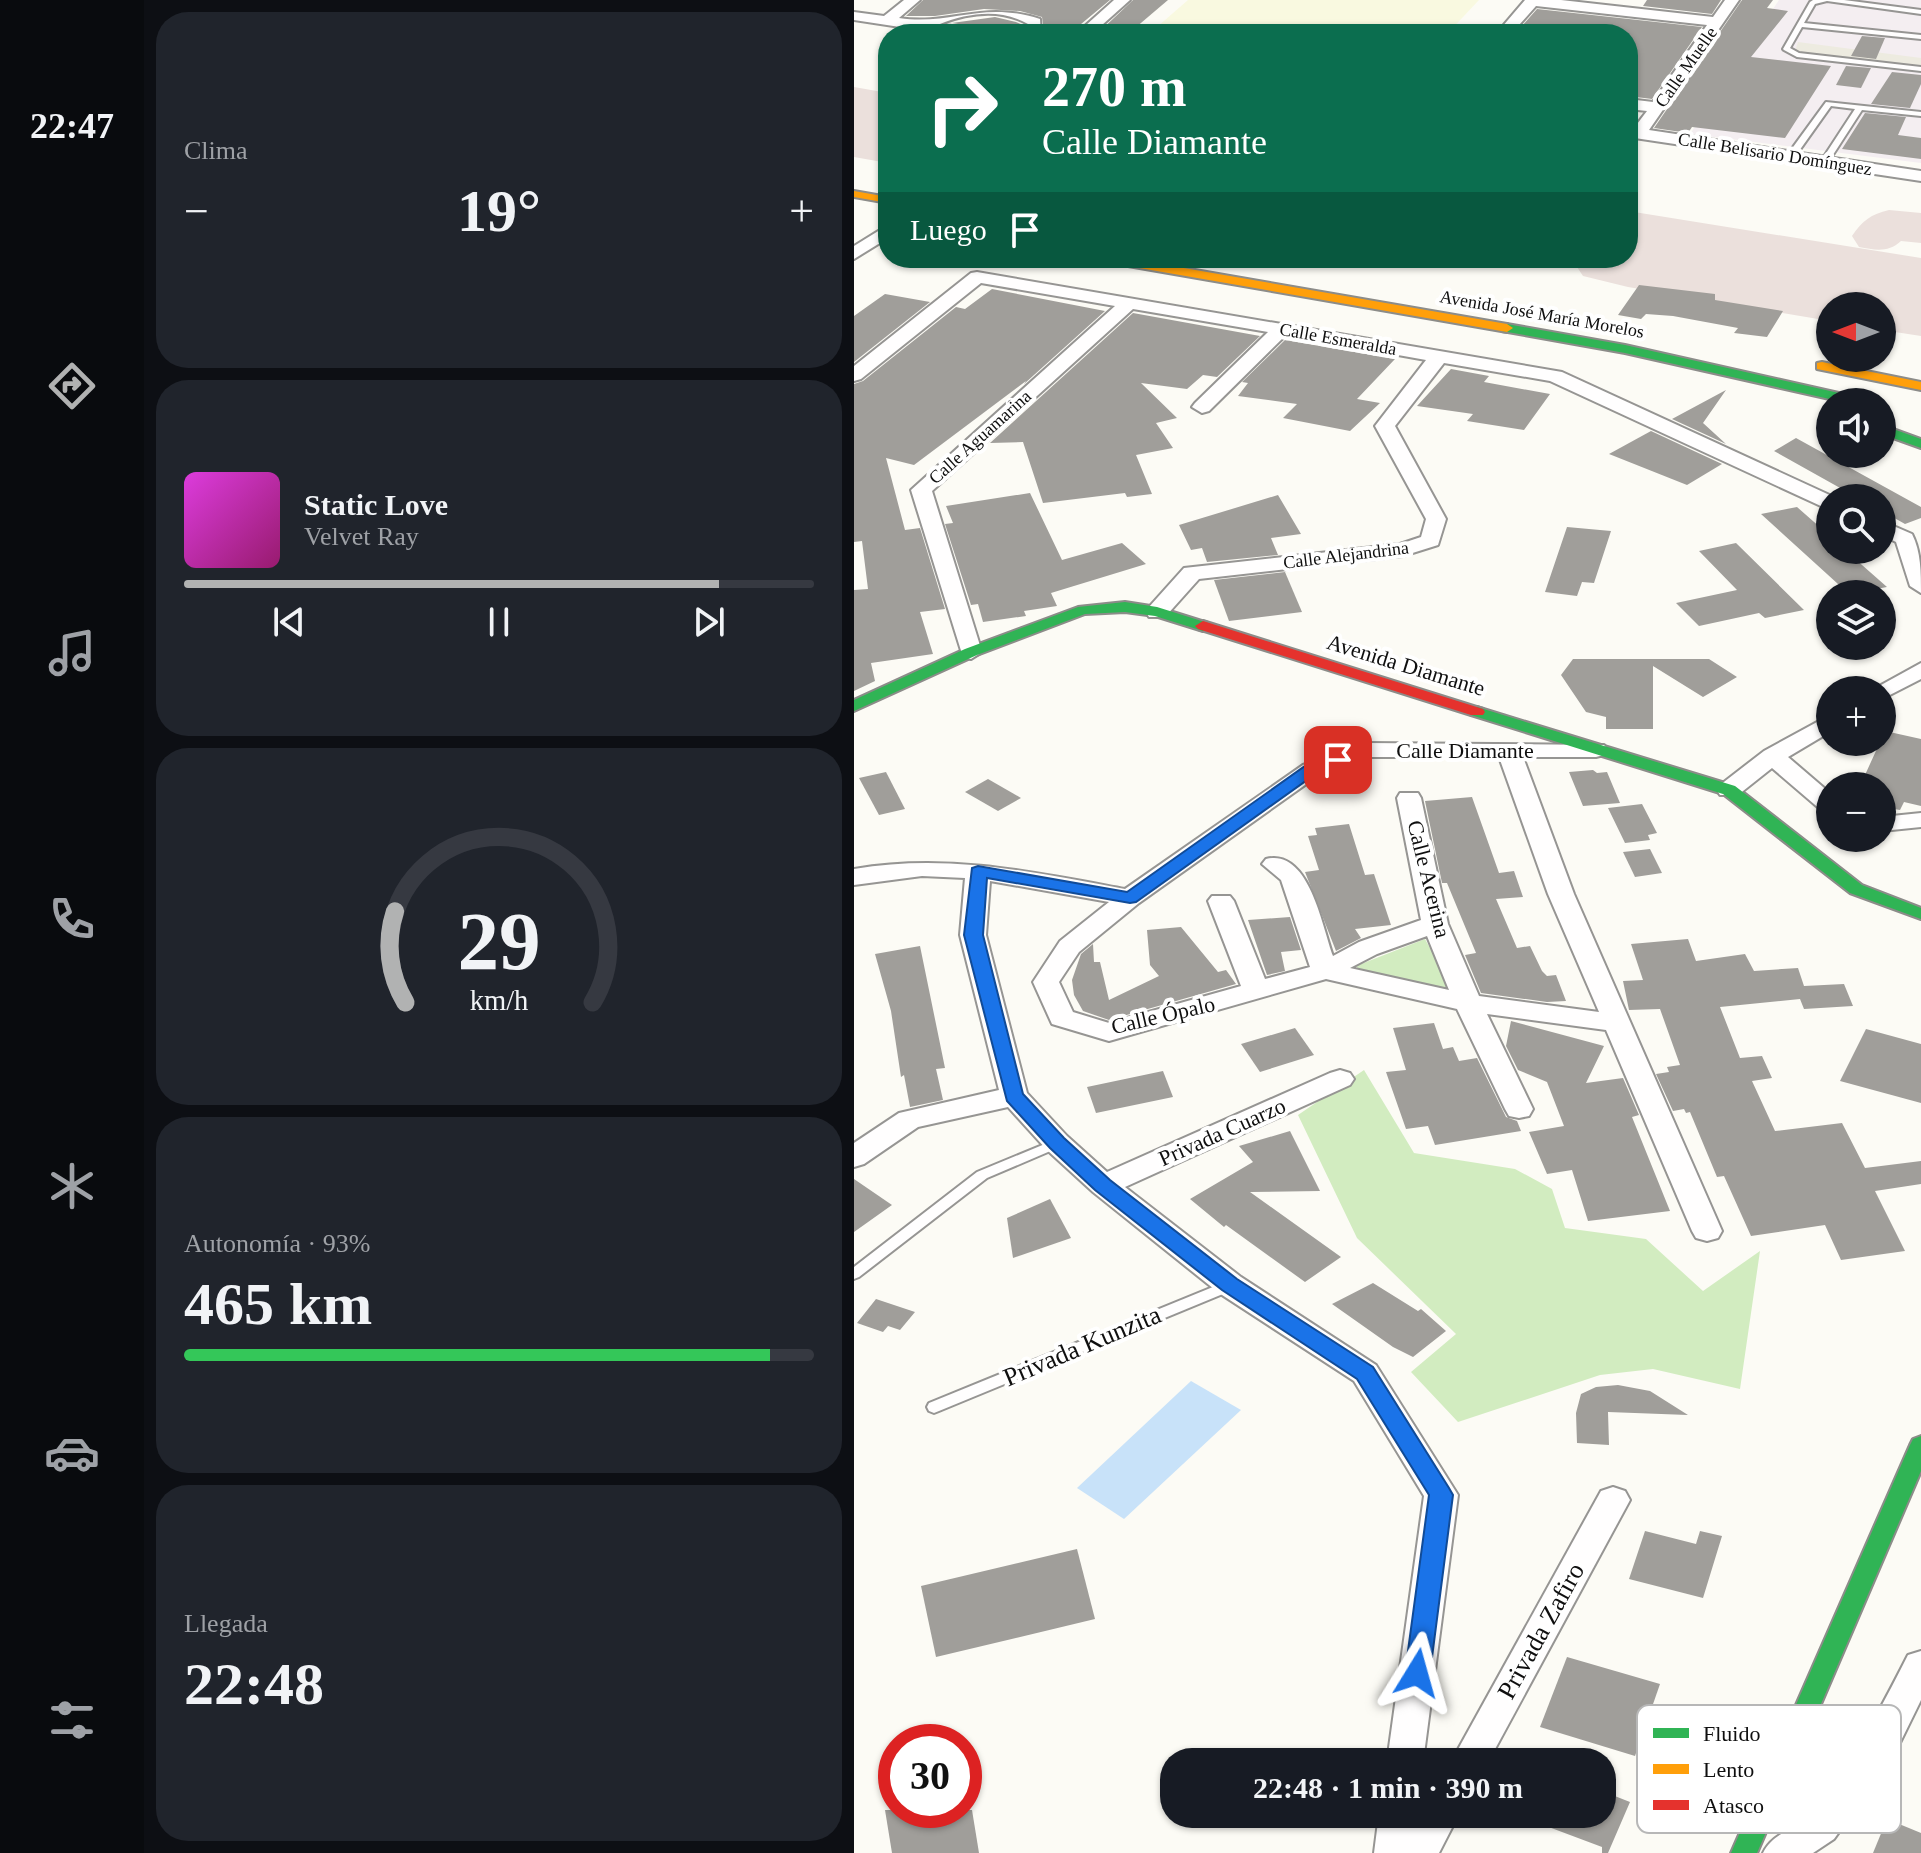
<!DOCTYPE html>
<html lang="es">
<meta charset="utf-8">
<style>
:root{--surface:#171b24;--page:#20242c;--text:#f1f3f6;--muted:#9ea1a6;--line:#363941;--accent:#b1b2b2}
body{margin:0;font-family:Georgia,serif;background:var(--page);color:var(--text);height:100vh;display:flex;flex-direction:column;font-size:30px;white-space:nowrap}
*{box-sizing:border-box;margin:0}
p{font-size:26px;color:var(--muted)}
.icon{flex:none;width:44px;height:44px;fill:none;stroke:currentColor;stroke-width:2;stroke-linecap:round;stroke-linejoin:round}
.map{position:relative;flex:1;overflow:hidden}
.drawer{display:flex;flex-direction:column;gap:12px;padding:12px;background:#0d0f14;width:710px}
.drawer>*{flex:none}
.hud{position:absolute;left:24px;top:24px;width:760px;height:244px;border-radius:32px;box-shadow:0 2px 6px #0004;background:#0b6e4f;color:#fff;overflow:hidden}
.needle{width:52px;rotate:270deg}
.buttons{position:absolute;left:962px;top:292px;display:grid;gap:16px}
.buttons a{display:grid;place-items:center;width:80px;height:80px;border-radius:50%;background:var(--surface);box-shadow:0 2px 6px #0004;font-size:40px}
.speed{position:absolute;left:24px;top:1724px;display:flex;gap:16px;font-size:40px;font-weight:700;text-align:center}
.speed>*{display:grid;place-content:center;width:104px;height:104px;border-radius:50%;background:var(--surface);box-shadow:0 2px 6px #0004;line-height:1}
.speed .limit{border:12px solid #d22;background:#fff;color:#111}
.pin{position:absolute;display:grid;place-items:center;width:68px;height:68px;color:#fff;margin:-34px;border-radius:16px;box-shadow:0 4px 12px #0006}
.me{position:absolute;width:88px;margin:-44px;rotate:8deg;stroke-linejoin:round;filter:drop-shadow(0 0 6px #0008)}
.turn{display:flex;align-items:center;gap:28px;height:168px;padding:0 32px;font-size:36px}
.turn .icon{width:104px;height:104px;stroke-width:2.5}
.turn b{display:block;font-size:56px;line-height:68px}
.then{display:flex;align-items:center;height:76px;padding:0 32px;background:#0003;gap:16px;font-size:30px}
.big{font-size:60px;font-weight:700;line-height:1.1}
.drawer .widget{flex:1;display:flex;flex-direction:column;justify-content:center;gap:12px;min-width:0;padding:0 28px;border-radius:32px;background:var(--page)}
.drawer .dial{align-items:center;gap:0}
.dial svg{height:208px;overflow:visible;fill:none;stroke:var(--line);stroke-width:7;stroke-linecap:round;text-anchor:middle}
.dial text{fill:var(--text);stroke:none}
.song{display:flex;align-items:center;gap:24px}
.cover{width:96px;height:96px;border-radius:12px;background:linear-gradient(135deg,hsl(300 70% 55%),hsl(320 70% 35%))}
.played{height:8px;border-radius:4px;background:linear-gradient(90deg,var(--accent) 85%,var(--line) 85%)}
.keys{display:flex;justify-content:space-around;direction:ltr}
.heat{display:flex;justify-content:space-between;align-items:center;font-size:44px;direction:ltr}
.charge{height:12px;border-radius:6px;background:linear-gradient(90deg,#34c759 93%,var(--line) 0)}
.trip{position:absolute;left:306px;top:1748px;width:456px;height:80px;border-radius:32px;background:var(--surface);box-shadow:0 2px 6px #0004;font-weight:700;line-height:80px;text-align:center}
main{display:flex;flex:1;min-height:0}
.menu{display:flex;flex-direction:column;width:144px;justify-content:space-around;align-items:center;background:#090b0e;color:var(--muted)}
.menu .icon{width:56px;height:56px}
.menu .on{color:var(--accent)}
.menu b{font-size:36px;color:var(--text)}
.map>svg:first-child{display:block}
</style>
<main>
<nav class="menu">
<b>22:47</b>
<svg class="icon on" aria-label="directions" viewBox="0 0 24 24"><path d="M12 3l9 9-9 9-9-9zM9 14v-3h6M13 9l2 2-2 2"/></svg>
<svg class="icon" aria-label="music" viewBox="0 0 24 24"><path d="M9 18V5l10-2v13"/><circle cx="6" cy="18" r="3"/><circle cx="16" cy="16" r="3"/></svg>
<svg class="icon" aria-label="phone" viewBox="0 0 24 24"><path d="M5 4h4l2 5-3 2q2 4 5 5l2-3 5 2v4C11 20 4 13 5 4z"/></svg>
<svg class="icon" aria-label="climate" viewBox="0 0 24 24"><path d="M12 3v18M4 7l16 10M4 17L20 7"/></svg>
<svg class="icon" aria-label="car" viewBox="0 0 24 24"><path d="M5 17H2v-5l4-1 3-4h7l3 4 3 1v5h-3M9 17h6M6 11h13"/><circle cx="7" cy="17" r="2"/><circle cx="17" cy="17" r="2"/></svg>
<svg class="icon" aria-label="filters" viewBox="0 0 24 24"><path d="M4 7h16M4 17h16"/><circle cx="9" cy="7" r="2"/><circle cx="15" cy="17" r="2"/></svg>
</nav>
<section class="drawer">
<div class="widget"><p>Clima</p>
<div class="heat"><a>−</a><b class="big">19°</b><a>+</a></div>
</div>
<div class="widget">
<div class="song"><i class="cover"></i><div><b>Static Love</b><p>Velvet Ray</p></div></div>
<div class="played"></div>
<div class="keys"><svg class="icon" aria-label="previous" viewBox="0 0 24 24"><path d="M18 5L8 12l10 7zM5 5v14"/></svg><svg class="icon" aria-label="pause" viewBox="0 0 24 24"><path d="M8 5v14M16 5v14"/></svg><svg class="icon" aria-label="next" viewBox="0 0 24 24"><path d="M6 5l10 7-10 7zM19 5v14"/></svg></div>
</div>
<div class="widget dial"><svg viewBox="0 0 100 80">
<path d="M14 69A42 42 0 1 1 86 69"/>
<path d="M14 69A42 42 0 0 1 10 34" stroke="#b1b2b2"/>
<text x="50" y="56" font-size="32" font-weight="700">29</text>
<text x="50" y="72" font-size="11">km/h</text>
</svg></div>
<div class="widget"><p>Autonomía · 93%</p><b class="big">465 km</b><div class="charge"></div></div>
<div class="widget"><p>Llegada</p><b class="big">22:48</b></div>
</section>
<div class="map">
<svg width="1067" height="1853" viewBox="0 0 1067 1853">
<rect width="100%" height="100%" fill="#fcfbf5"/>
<path fill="#f4eef1" d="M925,0H1067V163L836,134Z"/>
<path fill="#f9f9e0" d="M334,0H625L593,34H295Z"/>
<g fill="#d2ecc0">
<path d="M571,939L599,990L552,986L524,973H507L502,966Z"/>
<path d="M510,1070L560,1153L661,1169L698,1189L711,1228L792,1239L849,1291L906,1251L886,1389L799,1369L746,1375L604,1422L557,1372L602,1334L503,1238L444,1115Z"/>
</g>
<path fill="#edebe0" d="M944,42L1067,58V67L940,54Z"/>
<path fill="#c8e2f9" d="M337,1381L387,1410L270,1519L223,1488Z"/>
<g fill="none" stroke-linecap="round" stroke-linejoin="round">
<path fill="#ebe0dc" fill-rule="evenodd" d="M1035,210L1067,213V243L1047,241C1034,253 1021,250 1005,247L998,236C1008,221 1017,214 1035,210Z"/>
<g fill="#ebe0dc" fill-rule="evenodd">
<path d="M0,87L34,93V163L0,157Z"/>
<path d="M774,211L1067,258V336L1028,330V306H976V321L774,287L729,276L717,258H774Z"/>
</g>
</g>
<g fill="#a09e9a">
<path d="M69,0H256L215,34L190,32L188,17L166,11L130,9L81,16H52Z"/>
<path d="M279,0H314L274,34H243Z"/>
<path d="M793,0H867L858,14L789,6Z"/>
<path d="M888,0H919L913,8L934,11L897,57L977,66L931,138L838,127L834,133L800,128Z"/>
<path d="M683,9L848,27L798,99L774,96V34H719L667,27Z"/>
<path d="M141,17L162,22L171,26L170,30L158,29V34H131L122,27L98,23Z"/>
<path d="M1008,36L1031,38L1022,59L997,56Z"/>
<path d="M992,66L1017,68L1007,88L982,85Z"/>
<path d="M1038,72L1067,75V84L1056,108L1017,104Z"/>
<path d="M1011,113L1052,117L1044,135L1067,138V159L988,149Z"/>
<path d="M785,285L861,294V300L929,311L913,337L880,333L884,328L819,316L792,314L787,319L764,315Z"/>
<path d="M138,289L251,311L170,384L172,381L60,465L32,458L51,530L66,528L91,609L66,612L79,654L17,663L21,681L0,691V590L14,589L8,541L0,542V384L9,381L102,307L111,309Z"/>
<path d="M31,294L76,302L0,362V316Z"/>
<path d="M279,313L406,336L363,377L349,375L333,389L287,383L323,418L302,423L319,448L282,455L298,494L273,497L271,493L189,503L169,442L136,443Z"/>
<path d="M431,340L541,359L503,399L526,403L496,431L429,418L443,404L384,396L394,383L388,382Z"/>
<path d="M597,369L635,376L630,382L696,394L670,430L613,421L619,414L563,406Z"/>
<path d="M872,390L849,423L872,444L818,419Z"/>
<path d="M797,431L868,464L833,485L755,454Z"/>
<path d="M942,438L1067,507V518L1051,524L1028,511V498H1004L920,451Z"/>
<path d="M176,493L208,560L268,543L292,564L197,593L203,606L170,611L172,616L129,622L124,604L117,605L91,524L99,523L92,506Z"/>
<path d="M424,495L447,534L417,538L424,555L353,562L348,548L337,550L325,525Z"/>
<path d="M943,507L976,536V550H991L1033,587L995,594L907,514Z"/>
<path d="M713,527L757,531L740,583L728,582L723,596L691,592Z"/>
<path d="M882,543L950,610L911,618L905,613L845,626L822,603L883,590L845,551Z"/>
<path d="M431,572L448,612L375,621L360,580Z"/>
<path d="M719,659H855L883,677L849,697L799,666V729H752V717L732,712L707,675Z"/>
<path d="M1031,731L1067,739V806L1050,802L1046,810L1028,807V786H1006Z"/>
<path d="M739,770L743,773L753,772L766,803L729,806L715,772Z"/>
<path d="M32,772L51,809L25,815L5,778Z"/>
<path d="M134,779L167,798L144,811L111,792Z"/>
<path d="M618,797L645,873L660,871L669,897L642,899L663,948L676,946L688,971L693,976L702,975L712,1001L693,1002L627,993L611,955L622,953L593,883H588L571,801Z"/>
<path d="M788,804L803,833L794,835L796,840L771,843L754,808Z"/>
<path d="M495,824L511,875L520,874L537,925L501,929L507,938L482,951L451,872L465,870L454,836L463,835L461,828Z"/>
<path d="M796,849L808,873L781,877L769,852Z"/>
<path d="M436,917L447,950L427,952L431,971L413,975L394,920Z"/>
<path d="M327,927L364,972L372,970L382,984L255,1020L229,1011L220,995L218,980L227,954L239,944L240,962H246L255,1000L305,976L296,965L293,930Z"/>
<path d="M834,939L842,961L891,954L900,971L944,968L950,986L990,984L999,1006L950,1009L946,999L866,1007L886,1058L908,1056L918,1078L898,1081L921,1131L988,1123L1011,1168L1067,1161V1184L1021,1191L1051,1251L987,1260L971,1225L897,1236L870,1176L863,1177L836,1112L832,1113L830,1109L819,1111L802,1074L815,1072L813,1067L826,1065L806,1009L775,1010L769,981L789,980L777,944Z"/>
<path d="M66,946L91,1068L82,1069L89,1100L56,1107L50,1075L47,1077L37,1011L21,954Z"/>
<path d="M657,1021L750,1046L732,1083L769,1078L785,1115L778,1117L816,1211L734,1221L718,1170L693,1174L675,1132L710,1126L693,1082L664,1070L652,1046Z"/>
<path d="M580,1023L589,1049L599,1047L605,1061L623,1058L652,1117L663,1121L667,1131L581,1145L574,1126L552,1129L532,1072L552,1070L539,1028Z"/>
<path d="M441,1028L460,1055L406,1072L387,1044Z"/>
<path d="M1012,1029L1067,1044V1103L986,1081Z"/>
<path d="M309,1071L319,1097L242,1113L233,1087Z"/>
<path d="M436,1131L466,1191L396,1192L487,1257L451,1282L372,1225L370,1227L336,1199L399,1162L385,1146Z"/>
<path d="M0,1179L38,1205L0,1232Z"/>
<path d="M196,1199L217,1238L159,1258L153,1218Z"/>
<path d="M519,1283L564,1311L567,1309L592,1331L559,1357L539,1347L478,1304Z"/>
<path d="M22,1299L61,1312L46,1330L34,1326L29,1332L3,1323Z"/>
<path d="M764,1385L796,1391L834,1415L754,1412L755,1445L723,1443L722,1413L727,1394L742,1387Z"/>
<path d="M791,1531L842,1544L846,1531L868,1536L849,1598L775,1579Z"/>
<path d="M223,1549L241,1619L82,1657L67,1586Z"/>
<path d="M713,1657L806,1684L781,1756L686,1727Z"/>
<path d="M748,1791L776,1802L754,1853H748V1847L665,1816L748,1814Z"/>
<path d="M31,1810H118L125,1853H38Z"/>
<path d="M1033,1819L1067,1833V1853H1019Z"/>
</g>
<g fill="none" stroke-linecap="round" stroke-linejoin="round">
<g stroke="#969593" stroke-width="4">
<g id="lane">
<path d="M959,0H990L1067,10V14L973,1L961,4L950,23L1067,35V39L948,27L936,48L945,53L1067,67V71L943,57L930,50L929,49L956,2Z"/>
<path d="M972,102L1067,112V116L1008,110L975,161L971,163L967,161L1001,109L977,106L940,158H934V154Z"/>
<path d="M203,1139L208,1140L210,1143L208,1146L133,1178L5,1277L0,1279V1267L123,1172Z"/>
<path d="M376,1280L381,1281L383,1285L381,1289L85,1411L80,1413L75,1411L73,1407L75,1403Z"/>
</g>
</g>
<g stroke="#969593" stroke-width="4">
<g id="street">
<path d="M50,0H66L45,18C97,26 128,0 186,19L187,34H173L174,24C146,8 114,13 86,24L121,30L128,34H92L0,20V12L30,16Z"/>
<path d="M260,0H276L238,34H222Z"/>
<path d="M671,0H707L859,17L871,0H885L795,130L1067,171V181L774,137V127L780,128L793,111L774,109V99L799,102L853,25L682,6L657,34H642Z"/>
<path d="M34,225V238L0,259V246Z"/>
<path d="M123,272L708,372L982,498H976V509L969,507L696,381L590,363L541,426L592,519L584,545L549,556L345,579L311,617H295L292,612L295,607L330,568L546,544L567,537L572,519L521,426L572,360L432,335L355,411L348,413L338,407L341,403L414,332L279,309L78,491L128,652L117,659L109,657L57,490L261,306L127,283L7,379L0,381V366L117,273Z"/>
<path d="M1028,521L1058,534C1067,552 1067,572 1067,593L1056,586L1042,542L1028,535Z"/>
<path d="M1067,663V679L1028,699V690H1018Z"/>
<path d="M976,715V732L934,757L976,793V812L967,810L918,768L884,795H866L863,790L866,785L910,751Z"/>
<path d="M512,743L750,745L754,750L750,755L742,757H669L720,894L868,1231L864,1238L853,1241L842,1238L838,1231L752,1030L633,1014L679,1109L675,1116L665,1118L655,1116L651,1109L603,1009L472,979L255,1041L198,1024L179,982L206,941L255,902L136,881L132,935L173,1093L213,1136L253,1172L476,1073L486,1070L496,1073L500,1079L496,1085L271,1187L387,1277L522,1365L604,1495L569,1762H533L570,1496L500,1381L365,1293L239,1192L193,1150L154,1107L64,1127L10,1164L0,1167V1143L45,1113L145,1090L106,935L111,878L68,876L0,885V869C93,853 180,872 271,889L449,765ZM515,757H645L694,894L745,1012L625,996L594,924L567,798L564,793H546L543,798L567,920L505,942L479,956C468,926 455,848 412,859L408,864L427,880L456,967L411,979L380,901L376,896H358L354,901L387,986L255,1023L219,1012L205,982L225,952L285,903L465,775ZM573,936L595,990L496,968L523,954Z"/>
<path d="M1067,813V827L1028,831V817Z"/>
<path d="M759,1487L771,1491L776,1500L634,1762H597L747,1491Z"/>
<path d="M1067,1651V1700L1039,1757L980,1839L959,1853H909C919,1832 942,1830 956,1814C997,1766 1026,1710 1054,1655Z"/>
<path d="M525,1814H563L562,1823L567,1814H605L585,1853H520Z"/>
</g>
</g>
<g stroke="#8c8c89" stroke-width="4">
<g id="fast">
<path d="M653,324L771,345L1007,398L1014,402H989L771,353L648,331V325Z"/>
<path d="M1028,425L1067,439V448L1028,434Z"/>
<path d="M271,602L303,607L354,623L357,626L349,631L301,616L271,612L231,614L123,655L0,711V700L111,649L224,607Z"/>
<path d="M623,707L881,786L1008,885L1067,908V919L996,893L869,794L617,715L615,712L617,709Z"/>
<path d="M1067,1436V1471L903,1853H877L1056,1445L1059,1439Z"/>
</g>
</g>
<g stroke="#8c8c89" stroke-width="4">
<g id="slow">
<path d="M0,191L34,197V203L0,197Z"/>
<path d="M245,258H272L653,324L659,328L653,332L251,262Z"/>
<path d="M968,362L1067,382V390L963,369V363Z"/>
</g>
</g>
<g stroke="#8c8c89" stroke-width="4">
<path id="jam" d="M349,621L629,709L631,712L629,715H617L344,629L341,626Z"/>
</g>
<use href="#lane" fill="#fffefe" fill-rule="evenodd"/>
<use href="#street" fill="#fffefe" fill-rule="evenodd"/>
<use href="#fast" fill="#30b455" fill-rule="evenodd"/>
<use href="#slow" fill="#ff9f0a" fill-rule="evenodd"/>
<use href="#jam" fill="#e5322d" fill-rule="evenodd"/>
</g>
<path fill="#1a73e8" stroke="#114b97" stroke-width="2" d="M484,755L490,756L493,760L490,763L463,773L282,902L276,903L133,878L129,935L169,1094L210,1138L256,1180L383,1279L519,1367L595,1488L599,1495L576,1673L572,1680L563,1683L554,1680L551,1673L575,1495L503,1379L368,1290L241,1190L196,1148L153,1101L110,935L118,868L124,866L273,892L451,766Z"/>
<g text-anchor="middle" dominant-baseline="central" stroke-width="8" stroke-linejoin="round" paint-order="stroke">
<g font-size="18" fill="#0f0f0f" stroke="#fff">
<text transform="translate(832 67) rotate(-55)">Calle Muelle</text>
<text transform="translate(921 154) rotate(9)">Calle Belisario Domínguez</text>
<text transform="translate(688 314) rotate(10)">Avenida José María Morelos</text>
<text transform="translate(484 339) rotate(10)">Calle Esmeralda</text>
<text transform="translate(126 437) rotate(-42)">Calle Aguamarina</text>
<text transform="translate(492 555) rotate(-7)">Calle Alejandrina</text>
</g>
<g font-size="22" fill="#0f0f0f" stroke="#fff">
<text transform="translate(552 665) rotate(17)">Avenida Diamante</text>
<text x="611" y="750">Calle Diamante</text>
<text transform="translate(575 879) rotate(76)">Calle Acerina</text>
<text transform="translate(309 1015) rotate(-13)">Calle Ópalo</text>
<text transform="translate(368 1132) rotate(-24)">Privada Cuarzo</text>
</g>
<g font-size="26" fill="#0f0f0f" stroke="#fff">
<text transform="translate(228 1346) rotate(-23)">Privada Kunzita</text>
<text transform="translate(687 1631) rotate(-61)">Privada Zafiro</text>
</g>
</g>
<rect x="783" y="1705" width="264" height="128" rx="12" fill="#fff" stroke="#b7b7b7" stroke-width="2"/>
<rect x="799" y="1728" width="36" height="10" fill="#30b455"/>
<rect x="799" y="1764" width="36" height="10" fill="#ff9f0a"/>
<rect x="799" y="1800" width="36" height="10" fill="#e5322d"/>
<g font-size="22" fill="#0f0f0f">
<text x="849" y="1741">Fluido</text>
<text x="849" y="1777">Lento</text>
<text x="849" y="1813">Atasco</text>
</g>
</svg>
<div class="buttons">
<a><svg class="needle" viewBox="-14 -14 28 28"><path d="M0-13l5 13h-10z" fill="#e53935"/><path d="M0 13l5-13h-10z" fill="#9ea1a6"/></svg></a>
<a><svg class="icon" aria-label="sound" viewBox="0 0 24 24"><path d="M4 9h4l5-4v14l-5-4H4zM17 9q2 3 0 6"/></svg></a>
<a><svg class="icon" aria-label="search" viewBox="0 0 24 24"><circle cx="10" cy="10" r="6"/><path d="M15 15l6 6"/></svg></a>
<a><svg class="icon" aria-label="layers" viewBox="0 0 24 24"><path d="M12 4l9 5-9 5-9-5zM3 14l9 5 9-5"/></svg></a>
<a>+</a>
<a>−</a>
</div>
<div class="speed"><div class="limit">30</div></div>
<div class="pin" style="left:484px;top:760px;background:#d93025"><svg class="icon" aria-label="arrive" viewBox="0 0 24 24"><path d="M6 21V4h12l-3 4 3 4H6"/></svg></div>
<svg class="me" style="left:563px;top:1673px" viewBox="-20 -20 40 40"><path d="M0-17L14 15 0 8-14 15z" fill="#1a73e8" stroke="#fff" stroke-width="4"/></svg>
<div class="trip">22:48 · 1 min · 390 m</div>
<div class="hud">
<div class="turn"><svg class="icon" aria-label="right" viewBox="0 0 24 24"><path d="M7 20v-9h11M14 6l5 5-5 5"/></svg><div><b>270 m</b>Calle Diamante</div></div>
<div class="then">Luego<svg class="icon" aria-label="arrive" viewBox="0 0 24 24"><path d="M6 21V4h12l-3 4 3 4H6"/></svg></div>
</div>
</div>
</main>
